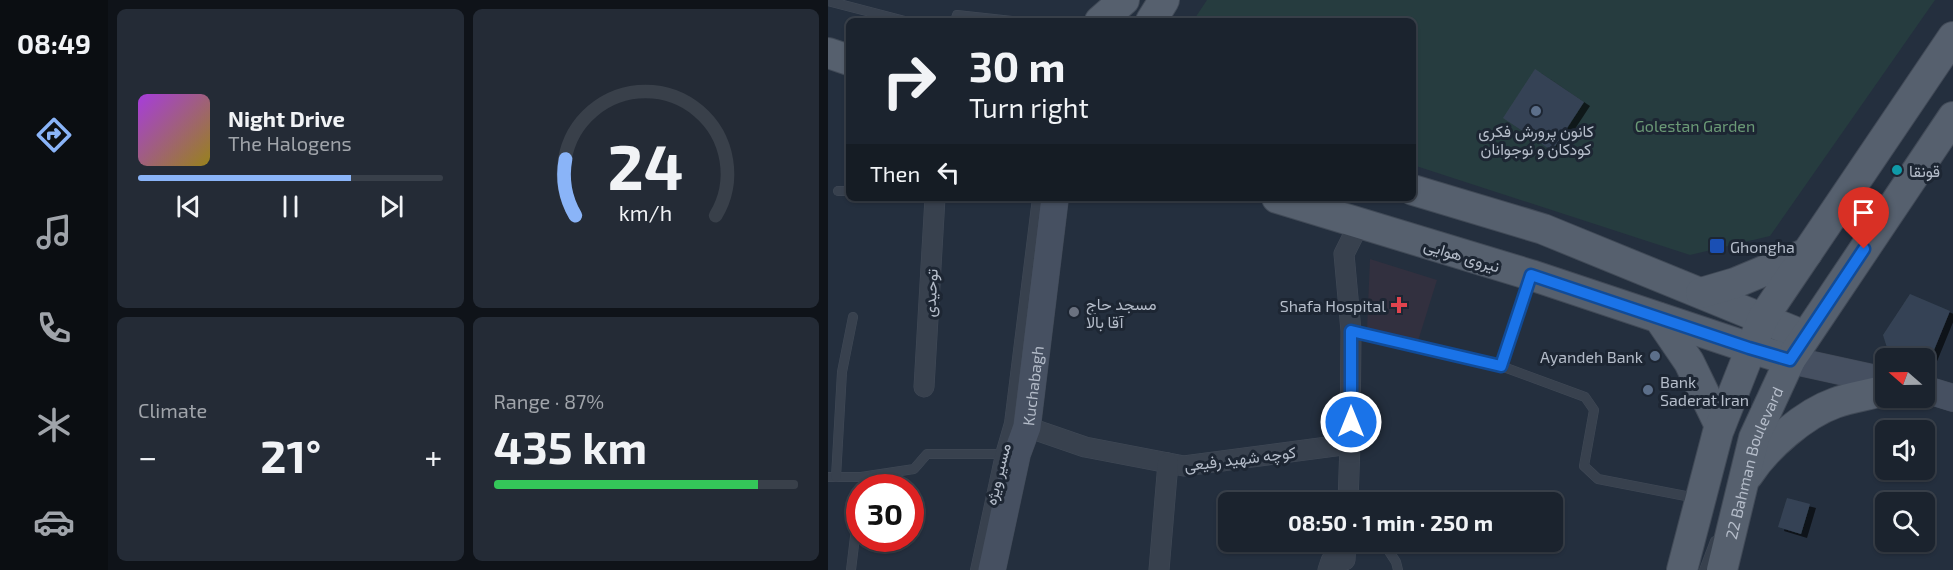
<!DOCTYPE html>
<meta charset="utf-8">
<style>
:root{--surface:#1b232e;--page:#242b36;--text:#f1f3f6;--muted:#a0a4aa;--line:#39404a;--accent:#8ab4f8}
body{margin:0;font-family:"Exo 2",Vazirmatn,sans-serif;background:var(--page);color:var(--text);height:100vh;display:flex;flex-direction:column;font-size:22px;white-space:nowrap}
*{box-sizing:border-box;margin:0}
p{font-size:20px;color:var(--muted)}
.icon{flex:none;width:33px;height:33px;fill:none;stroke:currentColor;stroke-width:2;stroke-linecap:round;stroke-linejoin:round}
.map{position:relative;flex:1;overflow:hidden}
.drawer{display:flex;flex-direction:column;gap:9px;padding:9px;background:#0f1319;width:720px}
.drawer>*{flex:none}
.guide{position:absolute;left:18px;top:18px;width:570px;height:183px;border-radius:9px;box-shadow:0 2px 4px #0004,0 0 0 2px var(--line);background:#1b232e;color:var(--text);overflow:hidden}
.needle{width:39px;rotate:290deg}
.buttons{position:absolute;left:1047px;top:348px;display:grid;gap:12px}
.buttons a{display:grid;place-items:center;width:60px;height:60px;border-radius:9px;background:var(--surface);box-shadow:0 2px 4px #0004,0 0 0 2px var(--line);font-size:30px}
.speed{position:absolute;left:18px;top:474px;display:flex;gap:12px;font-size:30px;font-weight:700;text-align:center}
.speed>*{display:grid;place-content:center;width:78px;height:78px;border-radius:50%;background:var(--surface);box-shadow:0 2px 4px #0004,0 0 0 2px var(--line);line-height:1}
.speed .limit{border:9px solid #d22;background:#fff;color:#111}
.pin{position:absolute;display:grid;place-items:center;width:51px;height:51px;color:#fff;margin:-62px -26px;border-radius:50% 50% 50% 0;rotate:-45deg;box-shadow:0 0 6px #0007}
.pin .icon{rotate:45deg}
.me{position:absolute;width:66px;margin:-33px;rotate:0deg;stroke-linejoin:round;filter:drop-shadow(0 0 4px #0008)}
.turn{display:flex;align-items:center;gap:21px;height:126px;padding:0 24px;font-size:27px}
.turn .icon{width:78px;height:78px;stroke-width:2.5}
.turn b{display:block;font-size:42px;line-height:51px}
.then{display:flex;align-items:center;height:57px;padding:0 24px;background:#0003;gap:12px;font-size:22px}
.big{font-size:45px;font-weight:700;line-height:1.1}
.drawer .card{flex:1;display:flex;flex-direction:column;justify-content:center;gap:9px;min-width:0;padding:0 21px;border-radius:9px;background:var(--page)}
.drawer .dial{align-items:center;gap:0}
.dial svg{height:156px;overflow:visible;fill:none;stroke:var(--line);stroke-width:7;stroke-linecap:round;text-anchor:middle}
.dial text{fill:var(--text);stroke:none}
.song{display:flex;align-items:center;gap:18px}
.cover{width:72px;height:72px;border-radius:9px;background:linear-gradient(135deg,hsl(280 70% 55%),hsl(50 70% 35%))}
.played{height:6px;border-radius:3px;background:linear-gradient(90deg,var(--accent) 70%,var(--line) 70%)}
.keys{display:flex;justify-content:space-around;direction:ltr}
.heat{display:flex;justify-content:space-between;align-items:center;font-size:33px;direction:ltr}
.charge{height:9px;border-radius:4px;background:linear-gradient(90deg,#34c759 87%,var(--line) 0)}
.drawer .tiles{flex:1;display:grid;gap:9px;grid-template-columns:repeat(2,1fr)}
.trip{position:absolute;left:390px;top:492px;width:345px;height:60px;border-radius:9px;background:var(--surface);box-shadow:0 2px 4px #0004,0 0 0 2px var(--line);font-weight:700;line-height:60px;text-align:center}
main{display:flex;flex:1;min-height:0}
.tabs{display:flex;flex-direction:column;width:108px;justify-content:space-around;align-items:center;background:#0b0e12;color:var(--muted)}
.tabs .icon{width:42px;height:42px}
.tabs .active{color:var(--accent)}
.tabs b{font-size:27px;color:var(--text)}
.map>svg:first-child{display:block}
</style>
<main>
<nav class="tabs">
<b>08:49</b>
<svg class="icon active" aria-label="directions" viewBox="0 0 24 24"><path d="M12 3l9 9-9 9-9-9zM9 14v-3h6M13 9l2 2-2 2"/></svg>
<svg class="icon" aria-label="music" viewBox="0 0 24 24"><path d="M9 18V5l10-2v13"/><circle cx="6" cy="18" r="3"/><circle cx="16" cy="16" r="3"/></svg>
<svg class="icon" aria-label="phone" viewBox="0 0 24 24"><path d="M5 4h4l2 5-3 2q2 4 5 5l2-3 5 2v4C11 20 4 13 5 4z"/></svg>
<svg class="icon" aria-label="climate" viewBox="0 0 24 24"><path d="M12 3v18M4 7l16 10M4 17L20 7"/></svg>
<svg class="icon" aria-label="car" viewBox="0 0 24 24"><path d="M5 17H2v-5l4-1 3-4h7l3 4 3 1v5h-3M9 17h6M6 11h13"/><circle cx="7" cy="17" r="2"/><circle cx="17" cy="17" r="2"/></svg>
</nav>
<section class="drawer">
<div class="tiles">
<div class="card">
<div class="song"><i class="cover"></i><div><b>Night Drive</b><p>The Halogens</p></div></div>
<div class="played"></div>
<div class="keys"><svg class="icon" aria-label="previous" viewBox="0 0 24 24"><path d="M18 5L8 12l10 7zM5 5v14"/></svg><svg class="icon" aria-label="pause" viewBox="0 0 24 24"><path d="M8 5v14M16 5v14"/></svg><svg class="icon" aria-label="next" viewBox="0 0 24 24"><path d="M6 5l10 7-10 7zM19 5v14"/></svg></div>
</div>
<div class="card dial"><svg viewBox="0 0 100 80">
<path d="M14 69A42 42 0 1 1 86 69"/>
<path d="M14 69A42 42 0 0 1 9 40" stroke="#8ab4f8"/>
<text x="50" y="56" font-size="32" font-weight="700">24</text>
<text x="50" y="72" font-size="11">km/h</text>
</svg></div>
<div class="card"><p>Climate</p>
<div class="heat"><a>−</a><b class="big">21°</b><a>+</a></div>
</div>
<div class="card"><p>Range · 87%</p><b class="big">435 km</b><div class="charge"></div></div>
</div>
</section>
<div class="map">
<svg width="1125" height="570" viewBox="0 0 1125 570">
<defs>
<filter id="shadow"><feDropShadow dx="6" dy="4" stdDeviation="0" flood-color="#0009"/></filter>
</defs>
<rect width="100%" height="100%" fill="#242f3e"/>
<path fill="#32303f" d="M542,259L609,280L590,341L539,330Z"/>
<path fill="#263c3f" d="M379,0H1107L942,236L862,255L585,165V21H365Z"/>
<g fill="#364354" filter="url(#shadow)">
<path d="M707,69L756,102L724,151L675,118Z"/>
<path d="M1082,294L1122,311L1097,372L1096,358L1062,357L1055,335Z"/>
<path d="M959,498L982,504L973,534L950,527Z"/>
</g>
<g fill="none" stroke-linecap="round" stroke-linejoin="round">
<g stroke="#414a57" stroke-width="10">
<g id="lane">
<path d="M0,1L77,21"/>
<path d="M127,21L129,15L184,21"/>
<path d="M10,191H21"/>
<path d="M523,331L673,366L757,397L766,410L756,466L770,479L868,498"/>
<path d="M673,366L703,278"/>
<path d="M0,477H33L86,469L99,454H176"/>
<path d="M8,477L14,372L25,317"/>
<path d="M555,542L568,562L570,570"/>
<path d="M23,570L32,495"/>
<path d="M147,570L172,454L181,423L209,198"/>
<path d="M876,570L887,541"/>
</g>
</g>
<g stroke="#414a57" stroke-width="21">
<g id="street">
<path d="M96,387L107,198"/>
<path d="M199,427L257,447L356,466L522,444"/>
<path d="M520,502L522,444L523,331L516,254L531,224"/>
<path d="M331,570L340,463"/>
<path d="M500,570L503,561L517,560L518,542"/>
</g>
</g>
<g stroke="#414a57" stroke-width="28">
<g id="secondary">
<path d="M962,360L1058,381"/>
<path d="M1096,389L1125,398"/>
<path id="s1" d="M164,570L189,454L199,427L227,198"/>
</g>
</g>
<g stroke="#414a57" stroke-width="32">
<g id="primary">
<path d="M272,21L296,0"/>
<path d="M323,21L336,0"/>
<path d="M0,53L21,60"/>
<path d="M585,190L715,229L977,336"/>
<path d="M449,198L703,275L922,348L962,360"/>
<path d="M873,293L907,283L979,253"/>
<path d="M831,318L861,362L892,426"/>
<path d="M920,475C938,447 976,414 1007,403C1023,397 1041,395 1058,390"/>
<path d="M854,570L890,432L935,318L1125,37"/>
<path id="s2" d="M894,570L926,438L962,360L1125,117"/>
</g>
</g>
<use href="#lane" stroke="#38414e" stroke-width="9"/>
<use href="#street" stroke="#38414e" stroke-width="20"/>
<use href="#secondary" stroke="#465061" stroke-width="27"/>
<use href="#primary" stroke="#56606e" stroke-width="30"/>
</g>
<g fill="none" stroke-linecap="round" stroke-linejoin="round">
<g stroke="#114b97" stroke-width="15">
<path id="route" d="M523,422V331L673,366L703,275L921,348L962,360L1036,249"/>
</g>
<use href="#route" stroke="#1a73e8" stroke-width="10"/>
</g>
<g fill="#5c6f8a" stroke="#1d2633" stroke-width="2">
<circle cx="708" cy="111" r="6"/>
<circle cx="827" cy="356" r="6"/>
<circle cx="820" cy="390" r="6"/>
</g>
<circle fill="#0f9aa8" stroke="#1d2633" stroke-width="2" cx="1069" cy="170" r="6"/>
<rect fill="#1a4fb4" stroke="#1d2633" stroke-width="2" x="881" y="238" width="16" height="16" rx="3"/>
<path fill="#e0444e" stroke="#1d2633" stroke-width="2" d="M568 296h6v6h6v6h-6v6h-6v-6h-6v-6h6z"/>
<circle fill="#6b7280" stroke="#1d2633" stroke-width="2" cx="246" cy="312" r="6"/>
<g text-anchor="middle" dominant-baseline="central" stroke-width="6" stroke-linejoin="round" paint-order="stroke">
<g font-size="16" fill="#6b9a76" stroke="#1d2633">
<text x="867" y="125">Golestan Garden</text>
</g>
<g font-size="16" fill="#b4bcc9" stroke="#1d2633" text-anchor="start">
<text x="708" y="130" text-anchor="middle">کانون پرورش فکری<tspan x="708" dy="18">کودکان و نوجوانان</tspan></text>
<text x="1081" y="170">قونقا</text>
<text x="902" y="246">Ghongha</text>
<text x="258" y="303">مسجد حاج<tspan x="258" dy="18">آقا بالا</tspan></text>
<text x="558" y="305" text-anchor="end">Shafa Hospital</text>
<text x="815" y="356" text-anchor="end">Ayandeh Bank</text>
<text x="832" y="381">Bank<tspan x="832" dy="18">Saderat Iran</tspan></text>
</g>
<g font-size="16" fill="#b4bcc9" stroke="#1d2633">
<text transform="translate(634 255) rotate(17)">نیروی هوایی</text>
<text transform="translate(102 293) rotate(-87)">توحیدی</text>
<text stroke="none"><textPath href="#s1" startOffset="189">Kuchabagh</textPath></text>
<text transform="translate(412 458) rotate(-7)">کوچه شهید رفیعی</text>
<text stroke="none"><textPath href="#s2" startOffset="112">22 Bahman Boulevard</textPath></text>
<text transform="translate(169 474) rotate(-76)">مسیر ویژه</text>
</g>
</g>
</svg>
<div class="buttons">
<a><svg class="needle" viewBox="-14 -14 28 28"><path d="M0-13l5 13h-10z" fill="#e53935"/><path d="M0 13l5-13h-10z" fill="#a0a4aa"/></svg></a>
<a><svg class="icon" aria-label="sound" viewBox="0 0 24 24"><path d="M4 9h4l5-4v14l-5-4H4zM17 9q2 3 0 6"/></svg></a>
<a><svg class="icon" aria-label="search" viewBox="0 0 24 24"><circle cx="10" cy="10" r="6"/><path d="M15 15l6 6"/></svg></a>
</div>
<div class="speed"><div class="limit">30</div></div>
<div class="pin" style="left:1036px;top:249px;background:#d93025"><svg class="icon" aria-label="arrive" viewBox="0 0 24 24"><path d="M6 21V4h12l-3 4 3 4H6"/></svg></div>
<svg class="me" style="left:523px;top:422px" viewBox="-20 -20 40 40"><circle r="17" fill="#1a73e8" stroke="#fff" stroke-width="3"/><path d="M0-11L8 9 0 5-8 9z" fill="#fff"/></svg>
<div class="trip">08:50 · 1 min · 250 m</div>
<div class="guide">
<div class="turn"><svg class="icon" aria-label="right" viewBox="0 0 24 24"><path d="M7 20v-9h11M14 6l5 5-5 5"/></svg><div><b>30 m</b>Turn right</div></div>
<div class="then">Then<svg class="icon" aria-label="left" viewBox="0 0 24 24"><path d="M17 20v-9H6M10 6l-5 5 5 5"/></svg></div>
</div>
</div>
</main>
